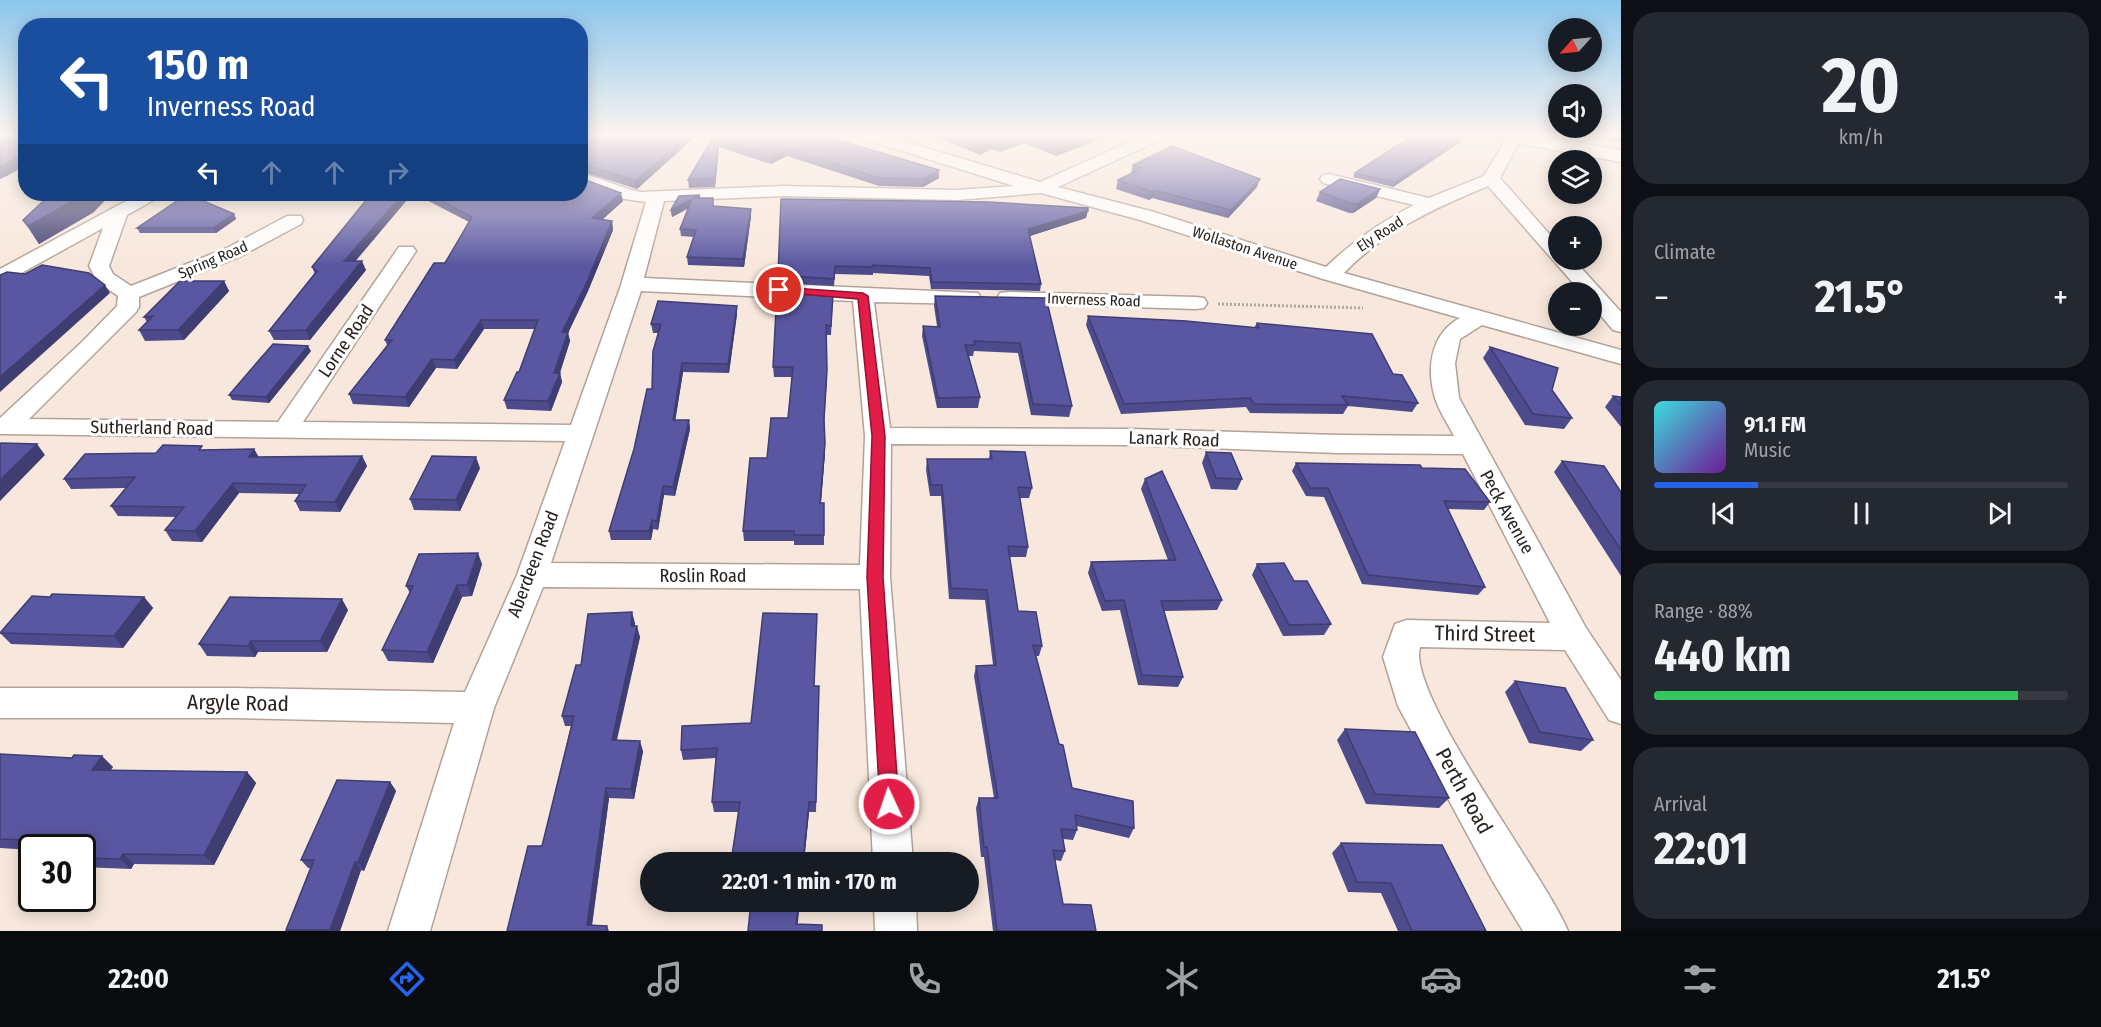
<!DOCTYPE html>
<meta charset="utf-8">
<style>
:root{--surface:#171b24;--page:#242831;--text:#f1f3f6;--muted:#9ea1a6;--line:#363941;--accent:#2563eb}
body{margin:0;font-family:"Fira Sans Condensed",sans-serif;background:var(--page);color:var(--text);height:100vh;display:flex;flex-direction:column;font-size:22px;white-space:nowrap}
*{box-sizing:border-box;margin:0}
p{font-size:20px;color:var(--muted)}
.icon{flex:none;width:33px;height:33px;fill:none;stroke:currentColor;stroke-width:2;stroke-linecap:round;stroke-linejoin:round}
.map{position:relative;flex:1;overflow:hidden}
.panel{display:flex;flex-direction:column;gap:12px;padding:12px;background:#0d0f14;width:480px}
.panel>*{flex:none}
.top-card{position:absolute;left:18px;top:18px;width:570px;height:183px;border-radius:24px;box-shadow:0 3px 15px #0003;background:#1a4fa0;color:#fff;overflow:hidden}
.needle{width:39px;rotate:243deg}
.fabs{position:absolute;left:1548px;top:18px;display:grid;gap:12px}
.fabs a{display:grid;place-items:center;width:54px;height:54px;border-radius:50%;background:var(--surface);box-shadow:0 3px 15px #0003;font-size:30px}
.speed{position:absolute;left:18px;top:834px;display:flex;gap:12px;font-size:30px;font-weight:700;text-align:center}
.speed>*{display:grid;place-content:center;width:78px;height:78px;border-radius:50%;background:var(--surface);box-shadow:0 3px 15px #0003;line-height:1}
.speed .limit{border:3px solid #111;border-radius:9px;background:#fff;color:#111}
.pin{position:absolute;display:grid;place-items:center;width:51px;height:51px;color:#fff;margin:-26px;border:3px solid #fff;border-radius:50%;box-shadow:0 2px 6px #0007}
.me{position:absolute;width:66px;margin:-33px;rotate:357deg;stroke-linejoin:round;filter:drop-shadow(0 0 4px #0008)}
.turn{display:flex;align-items:center;gap:21px;height:126px;padding:0 30px;font-size:27px}
.turn .icon{width:78px;height:78px;stroke-width:2.5}
.turn b{display:block;font-size:42px;line-height:51px}
.lanes{display:flex;align-items:center;height:57px;padding:0 30px;background:#0003;justify-content:center;gap:30px;direction:ltr}
.lanes .off{opacity:.35}
.big{font-size:45px;font-weight:700;line-height:1.1}
.panel .card{flex:1;display:flex;flex-direction:column;justify-content:center;gap:9px;min-width:0;padding:0 21px;border-radius:24px;background:var(--page)}
.panel .dial{align-items:center;gap:0}
.dial b{font-size:78px;line-height:1}
.song{display:flex;align-items:center;gap:18px}
.cover{width:72px;height:72px;border-radius:9px;background:linear-gradient(135deg,hsl(180 70% 55%),hsl(280 70% 35%))}
.played{height:6px;border-radius:3px;background:linear-gradient(90deg,var(--accent) 25%,var(--line) 25%)}
.keys{display:flex;justify-content:space-around;direction:ltr}
.heat{display:flex;justify-content:space-between;align-items:center;font-size:33px;direction:ltr}
.charge{height:9px;border-radius:4px;background:linear-gradient(90deg,#34c759 88%,var(--line) 0)}
.trip{position:absolute;left:640px;top:852px;width:339px;height:60px;border-radius:30px;background:var(--surface);box-shadow:0 3px 15px #0003;font-weight:700;line-height:60px;text-align:center}
.menu{display:flex;height:96px;justify-content:space-around;align-items:center;background:#090b0e;color:var(--muted)}
.menu .icon{width:42px;height:42px}
.menu .current{color:var(--accent)}
.menu b{font-size:27px;color:var(--text)}
main{display:flex;flex:1;min-height:0}
.map>svg:first-child{display:block}
</style>
<main>
<div class="map">
<svg width="1621" height="931" viewBox="0 0 1621 931">
<rect width="100%" height="100%" fill="#f8e7dc"/>
<g fill="none" stroke-linecap="round" stroke-linejoin="round">
<g stroke="#b2a298" stroke-width="3">
<g id="minor">
<path d="M862,136H886L1040,182L1143,136H1164L1162,139L1058,187L1154,212L1326,267C1352,242 1382,221 1414,205L1323,183L1320,179L1323,175L1329,174L1429,198L1484,176L1508,136H1522L1500,178L1558,244V260H1574L1621,312V332L1613,330L1592,305V292H1581L1488,186C1435,208 1384,231 1344,273L1621,350V364L1482,325L1460,339L1455,363L1459,398L1586,628L1621,680V724L1609,720L1565,650L1420,647C1406,694 1545,875 1568,931H1523L1492,880L1398,706L1383,657L1395,624L1407,620L1550,623L1463,454L1338,453L1130,445L891,444L890,577L913,862H873L860,589L543,587L494,708L430,931H388L454,723L234,718H0V688H234L465,692L517,575L565,441L0,434V418L83,341L117,306L118,296L97,281L89,266L103,228L7,281L0,283V269L139,194H160L157,198L127,215L109,266L113,274L131,286L227,248L287,216H301L303,220L301,224L241,256L139,297V307L136,312L29,419L278,422L399,247H413L416,251L303,422L571,425L620,288L646,202L618,198L580,183V172L628,189L641,192L784,186L957,190L1014,186L864,139ZM1041,193L1140,220L1323,279L1460,318C1431,333 1426,368 1435,398C1439,411 1448,424 1454,436L1338,435L1130,429L890,428L874,302L970,304L978,303L981,298L978,293L644,278L664,201L784,196L957,200ZM641,291L853,301L865,436L860,565L551,563Z"/>
<path d="M1008,292L1196,297L1204,298L1207,303L1204,308L1196,309L1000,303L997,298L1000,293Z"/>
<path d="M874,902H916L917,931H875Z"/>
</g>
</g>
<g stroke="#b2a298" stroke-width="3">
<path id="tertiary" d="M1500,136H1542L1621,150V162L1510,142L1503,140Z"/>
</g>
<path stroke="#b4a69e" stroke-width="3" stroke-dasharray="2 2" stroke-linecap="butt" d="M1218,304L1363,308"/>
<use href="#minor" fill="#fff" fill-rule="evenodd"/>
<use href="#tertiary" fill="#fff" fill-rule="evenodd"/>
</g>
<g fill="#4d4b8b">
<path d="M580,136H696L637,189L580,171Z"/>
<path d="M714,136L939,170V178L923,187L879,186L787,156L771,164L719,147L715,187L689,188L688,180Z"/>
<path d="M934,136H1108L1056,156L1024,143L1000,152L991,149L980,155Z"/>
<path d="M1585,136H1621V142Z"/>
<path d="M1459,143L1393,187L1353,177L1355,173Z"/>
<path d="M1133,165L1257,187L1228,218L1152,198L1149,200L1116,189L1118,180L1133,173H1131Z"/>
<path d="M1380,189L1376,198L1353,213H1349L1316,201L1320,192Z"/>
<path d="M371,194H412L355,261L366,270L310,340H274L269,331L315,274L312,267Z"/>
<path d="M415,194H580L623,201L602,220L612,221L613,230L588,291L568,333L570,341L560,373L562,382L551,411L507,409L504,400L519,372L535,329H484L457,369L436,368L409,407L353,404L349,394L387,345L385,340L445,263L469,222Z"/>
<path d="M700,195V198L714,206L751,216L744,267L688,265L687,257L694,237L681,236L680,229L688,208L672,217L671,210Z"/>
<path d="M94,212L39,244L23,220Z"/>
<path d="M234,214L236,219L216,233H140L137,228Z"/>
<path d="M1086,218L1029,236L1041,284L1040,291L931,289L929,276L873,273V275L835,274L834,286L778,283V275Z"/>
<path d="M224,281L229,291L184,340L145,341L139,330L147,322L144,317Z"/>
<path d="M833,294L831,335H826L827,380L824,424L825,453L821,503H824V545H794V541H744L743,531L767,458L788,418L792,377H774L773,367Z"/>
<path d="M935,296L1046,298L1072,406L1069,417L1031,415L1018,353L974,351L973,356H969L980,397L978,408H937L922,336L923,326H937L934,306Z"/>
<path d="M737,314L729,373L683,372L675,420H689L690,429L675,496L664,495L658,530L653,529L651,540H611L609,531L652,389L658,333H653L651,324Z"/>
<path d="M1088,316L1254,328L1257,323L1393,374L1418,403L1412,412L1348,406L1343,414L1250,413L1246,407L1121,414L1086,325Z"/>
<path d="M1490,347L1552,390L1572,418L1564,429L1525,425L1483,358Z"/>
<path d="M311,351L269,403L232,400L229,395Z"/>
<path d="M1613,396L1621,397V427L1605,407Z"/>
<path d="M254,449L258,457L362,456L367,466L340,512L300,511L295,501L299,494L239,493L202,542L172,541L165,530L176,517L118,516L111,506L126,488L71,489L64,479L156,453L205,450Z"/>
<path d="M990,451L1032,488L1029,498H1020L1028,547L1026,557H1009L1018,611L1042,646L1039,656H1036L1059,744L1072,788L1134,828L1129,838L1077,826V830L1073,840L1063,839L1065,851L1061,861L1055,860L1063,904L1096,931H993L984,857H981L976,808L979,798H994L974,676L976,666L993,665L985,600L949,599L941,496H930L926,470L927,459H989Z"/>
<path d="M1206,452L1242,479L1237,490L1211,489L1202,463Z"/>
<path d="M1562,461L1621,492V576L1554,472Z"/>
<path d="M1296,463L1422,468L1490,502L1484,510L1448,509L1485,587L1478,595L1362,584L1324,497L1306,496L1292,471Z"/>
<path d="M480,468L460,511L414,510L410,499Z"/>
<path d="M1145,479L1222,600L1217,610L1164,611L1183,677L1178,687L1138,685L1120,610L1102,611L1088,573L1091,562L1168,560L1141,489Z"/>
<path d="M482,564L472,596L462,597L433,663L388,661L382,650L410,593L406,586Z"/>
<path d="M1257,564L1294,581L1331,624L1324,635L1283,636L1252,575Z"/>
<path d="M144,597L153,608L123,648L11,644L0,633Z"/>
<path d="M348,610L327,652H258L255,657L207,656L199,644Z"/>
<path d="M635,623L634,626L640,637L617,740L643,751L634,799L609,798L592,926H607L609,931H507L542,846L571,726H565L562,716L581,665Z"/>
<path d="M1515,681L1593,740L1581,751L1529,743L1505,692Z"/>
<path d="M814,686H819L816,812H809L804,862H731L739,812H714L712,802L716,758L683,760L681,750L751,723Z"/>
<path d="M1345,729L1449,798L1439,808L1366,804L1337,740Z"/>
<path d="M0,754L113,767L110,770L247,772L256,783L214,865L134,864L131,869L82,867V848H32V850L0,848Z"/>
<path d="M390,782L396,791L364,871L361,870L340,931H286V930L310,868H308L301,860Z"/>
<path d="M1341,843L1486,931H1398L1381,893L1348,892L1332,853Z"/>
</g>
<g fill="#3f3d71">
<path d="M687,136H696L637,189L635,181Z"/>
<path d="M1025,136L1024,143L1000,152L1001,145Z"/>
<path d="M1091,136H1108L1056,156L1057,149Z"/>
<path d="M1461,138L1459,143L1393,187L1395,182Z"/>
<path d="M718,139L719,147L715,187V178Z"/>
<path d="M992,141L991,149L980,155L981,148Z"/>
<path d="M787,148V156L771,164V156Z"/>
<path d="M26,152V165L7,176L0,179V167Z"/>
<path d="M939,170V178L923,187V179Z"/>
<path d="M1260,179L1257,187L1228,218L1231,210Z"/>
<path d="M1380,189L1376,198L1353,213L1357,204Z"/>
<path d="M1154,190L1152,198L1149,200L1152,192Z"/>
<path d="M621,193L623,201L594,227L592,218Z"/>
<path d="M85,194H111L94,212L39,244L28,226Z"/>
<path d="M403,194H412L348,270L344,261Z"/>
<path d="M692,199L693,206L672,217L671,210Z"/>
<path d="M751,209V216L744,267L743,259Z"/>
<path d="M1088,211L1086,218L1027,237L1028,229Z"/>
<path d="M234,214L236,219L216,233L213,228Z"/>
<path d="M612,221L613,230L588,291L568,333L570,341L559,375L560,373L562,382L551,411L548,401L562,332Z"/>
<path d="M362,261L366,270L310,340L306,330Z"/>
<path d="M224,281L229,291L184,340L178,330Z"/>
<path d="M105,285L110,293L0,392V377Z"/>
<path d="M737,306V314L729,373L728,364Z"/>
<path d="M481,320L484,329L457,369L454,360Z"/>
<path d="M308,346L311,351L269,403L266,397Z"/>
<path d="M432,359L436,368L409,407L405,397Z"/>
<path d="M682,363L683,372L674,429L673,420Z"/>
<path d="M689,420L690,429L675,496L673,487Z"/>
<path d="M825,443V453L820,513V503Z"/>
<path d="M37,444L45,455L0,501V480Z"/>
<path d="M254,449L260,459L249,457Z"/>
<path d="M362,456L367,466L340,512L335,502Z"/>
<path d="M476,457L480,468L460,511L456,500Z"/>
<path d="M233,483L239,493L202,542L195,531Z"/>
<path d="M663,486L664,495L658,530L657,521Z"/>
<path d="M652,520L653,529L651,540L649,531Z"/>
<path d="M478,553L482,564L472,596L467,585Z"/>
<path d="M457,585L462,597L433,663L427,652Z"/>
<path d="M144,597L153,608L123,648L114,636Z"/>
<path d="M342,599L348,610L327,652L320,641Z"/>
<path d="M632,612L635,623L634,637L631,626Z"/>
<path d="M637,626L640,637L614,750L612,740Z"/>
<path d="M251,641L258,652L255,657L248,646Z"/>
<path d="M640,741L643,751L634,799L631,789Z"/>
<path d="M102,756L113,767L103,781L92,770Z"/>
<path d="M247,772L256,783L214,865L204,855Z"/>
<path d="M390,782L396,791L364,871L358,862Z"/>
<path d="M606,788L609,798L591,931L587,925Z"/>
<path d="M809,802V812L804,862H803Z"/>
<path d="M123,854L134,864L131,869L120,859Z"/>
<path d="M355,862L361,870L340,931H331L330,930Z"/>
<path d="M799,902H800L797,931L796,924Z"/>
</g>
<g fill="#5a57a2" stroke="#3f3d71" stroke-width="1.5">
<path d="M0,136H26V152L0,167Z"/>
<path d="M580,136H687L635,181L580,163Z"/>
<path d="M714,136H824L939,170L923,179L879,178L787,148L771,156L718,139L715,178L688,180Z"/>
<path d="M952,136H1024L1001,145L992,141L981,148Z"/>
<path d="M1026,136H1091L1057,149Z"/>
<path d="M1412,136H1456L1461,138L1395,182L1355,173Z"/>
<path d="M1172,146L1260,179L1231,210L1154,190L1152,192L1118,180L1143,168L1133,165Z"/>
<path d="M580,178L621,193L592,218L612,221L587,282L562,332H568L554,373H560L548,401L504,400L517,372H519L538,320H481L454,360L432,359L405,397L349,394L392,340H385L434,263H445L472,217L428,194H580Z"/>
<path d="M1340,179L1380,189L1357,204H1353L1320,192Z"/>
<path d="M51,194H85L28,226L23,220Z"/>
<path d="M187,194L234,214L213,228H137Z"/>
<path d="M371,194H403L344,261H362L306,330L269,331L317,271L312,267Z"/>
<path d="M700,195L694,198H713V206L751,209L743,259L687,257L696,230L680,229L692,199L671,210L679,196Z"/>
<path d="M781,199L989,202L1088,208V211L1028,229L1041,284L932,282L930,268L873,265V267L835,266L834,279L778,275Z"/>
<path d="M42,265L89,273L105,285L0,377V275L7,272L25,274Z"/>
<path d="M180,281H224L178,330H139L153,316L144,317Z"/>
<path d="M777,291L833,294L831,326L826,325L827,370L824,419L825,443L820,503H824V535H794V531H743L750,458H767L771,418H788L793,367H773Z"/>
<path d="M935,296L1046,298L1072,406L1033,404L1020,343L974,341L975,345H965L980,397L938,398L923,326L940,327Z"/>
<path d="M658,301L737,306L728,364L682,363L673,420H689L673,487L663,486L657,521L652,520L649,531H609L634,449L647,389H652L653,351L661,324H651Z"/>
<path d="M1088,316L1186,321L1259,328L1257,323L1372,334L1393,374L1402,375L1418,403L1342,396L1348,405L1254,404L1250,398L1124,404Z"/>
<path d="M273,344L308,346L266,397L229,395Z"/>
<path d="M1490,347L1558,368L1552,390L1572,418L1533,414Z"/>
<path d="M1613,396L1621,397V405Z"/>
<path d="M1,443L37,444L0,480V445Z"/>
<path d="M163,445L202,446L199,450L254,449L249,457L362,456L335,502L295,501L306,485L233,483L195,531L165,530L184,507L111,506L135,477L64,479L85,454L156,453Z"/>
<path d="M990,451L1025,452L1032,488L1018,487L1028,547L1008,546L1018,611L1036,612L1042,646L1033,645L1059,744L1063,745L1072,788L1133,801L1134,828L1075,815L1077,830L1061,829L1065,851L1053,850L1063,904L1091,905L1096,931H997L987,847H984L979,798H998L976,666L996,665L987,590L951,588L942,485H931L927,459H992Z"/>
<path d="M1206,452L1231,453L1242,479L1216,478Z"/>
<path d="M432,456L476,457L456,500L410,499Z"/>
<path d="M1562,461L1604,466L1621,492V550Z"/>
<path d="M1296,463L1420,465L1422,468L1465,469L1490,502L1444,501L1485,587L1368,575L1328,488H1310Z"/>
<path d="M1162,471L1222,600L1161,601L1183,677L1142,675L1124,600L1105,601L1091,562L1176,560L1145,479Z"/>
<path d="M478,553L467,585H457L427,652L382,650L413,586H406L419,554Z"/>
<path d="M1284,563L1294,581H1307L1331,624L1289,625L1257,564Z"/>
<path d="M52,594L144,597L114,636L0,633L32,596L50,597Z"/>
<path d="M230,597L342,599L320,641H251L248,646L199,644Z"/>
<path d="M632,612L631,626H637L612,740L640,741L631,789L606,788L587,925L607,926L606,931H507L528,846H542L574,716H562L576,665H581L588,614Z"/>
<path d="M763,613L817,614L814,686H819L816,802H809L803,862H731L740,802H712L717,748L681,750L682,726L751,723Z"/>
<path d="M1515,681L1565,688L1593,740L1540,732Z"/>
<path d="M1345,729L1415,732L1449,798L1375,794Z"/>
<path d="M0,754L72,758L74,755L102,756L92,770L247,772L204,855L123,854L120,859L82,858V848H68L71,842L0,839Z"/>
<path d="M337,780L390,782L358,862H355L330,930H286L314,860H301Z"/>
<path d="M1341,843L1442,845L1486,931H1412L1391,883L1357,882Z"/>
<path d="M751,902H799L796,924L822,925V931H748Z"/>
</g>
<linearGradient id="sky" x2="0" y2="1"><stop stop-color="#8bc5ed"/><stop offset="0.51" stop-color="#fcf4ef"/><stop offset="1" stop-color="#fcf4ef" stop-opacity="0"/></linearGradient>
<rect width="1621" height="266" fill="url(#sky)"/>
<path fill="#e11d48" stroke="#92132f" stroke-width="1.5" d="M779,287L863,293L868,296L885,436L883,577L899,804L896,811L889,813L882,811L880,804L867,577L872,436L858,299L775,292V288Z"/>
<g text-anchor="middle" dominant-baseline="central" stroke-width="6" stroke-linejoin="round" paint-order="stroke">
<g font-size="15" fill="#28221e" stroke="#fff">
<text transform="translate(1380 234) rotate(-33)">Ely Road</text>
<text transform="translate(1245 248) rotate(18)">Wollaston Avenue</text>
<text transform="translate(213 260) rotate(-23)">Spring Road</text>
<text transform="translate(1094 300) rotate(2)">Inverness Road</text>
</g>
<g font-size="18" fill="#28221e" stroke="#fff">
<text transform="translate(346 341) rotate(-56)">Lorne Road</text>
<text transform="translate(152 428) rotate(1)">Sutherland Road</text>
<text transform="translate(1174 439) rotate(2)">Lanark Road</text>
<text transform="translate(1507 512) rotate(61)">Peck Avenue</text>
<text transform="translate(533 564) rotate(-69)">Aberdeen Road</text>
<text x="703" y="576">Roslin Road</text>
</g>
<g font-size="21" fill="#28221e" stroke="#fff">
<text transform="translate(1485 634) rotate(1)">Third Street</text>
<text transform="translate(238 703) rotate(1)">Argyle Road</text>
<text transform="translate(1464 791) rotate(61)">Perth Road</text>
</g>
</g>
</svg>
<div class="fabs">
<a><svg class="needle" viewBox="-14 -14 28 28"><path d="M0-13l5 13h-10z" fill="#e53935"/><path d="M0 13l5-13h-10z" fill="#9ea1a6"/></svg></a>
<a><svg class="icon" aria-label="sound" viewBox="0 0 24 24"><path d="M4 9h4l5-4v14l-5-4H4zM17 9q2 3 0 6"/></svg></a>
<a><svg class="icon" aria-label="layers" viewBox="0 0 24 24"><path d="M12 4l9 5-9 5-9-5zM3 14l9 5 9-5"/></svg></a>
<a>+</a>
<a>−</a>
</div>
<div class="speed"><div class="limit">30</div></div>
<div class="pin" style="left:779px;top:290px;background:#d93025"><svg class="icon" aria-label="arrive" viewBox="0 0 24 24"><path d="M6 21V4h12l-3 4 3 4H6"/></svg></div>
<svg class="me" style="left:889px;top:804px" viewBox="-20 -20 40 40"><circle r="17" fill="#e11d48" stroke="#fff" stroke-width="3"/><path d="M0-11L8 9 0 5-8 9z" fill="#fff"/></svg>
<div class="trip">22:01 · 1 min · 170 m</div>
<div class="top-card">
<div class="turn"><svg class="icon" aria-label="left" viewBox="0 0 24 24"><path d="M17 20v-9H6M10 6l-5 5 5 5"/></svg><div><b>150 m</b>Inverness Road</div></div>
<div class="lanes"><svg class="icon" aria-label="left" viewBox="0 0 24 24"><path d="M17 20v-9H6M10 6l-5 5 5 5"/></svg><svg class="icon off" aria-label="ahead" viewBox="0 0 24 24"><path d="M12 20V5M6 11l6-6 6 6"/></svg><svg class="icon off" aria-label="ahead" viewBox="0 0 24 24"><path d="M12 20V5M6 11l6-6 6 6"/></svg><svg class="icon off" aria-label="right" viewBox="0 0 24 24"><path d="M7 20v-9h11M14 6l5 5-5 5"/></svg></div>
</div>
</div>
<section class="panel">
<div class="card dial"><b>20</b><p>km/h</p></div>
<div class="card"><p>Climate</p>
<div class="heat"><a>−</a><b class="big">21.5°</b><a>+</a></div>
</div>
<div class="card">
<div class="song"><i class="cover"></i><div><b>91.1 FM</b><p>Music</p></div></div>
<div class="played"></div>
<div class="keys"><svg class="icon" aria-label="previous" viewBox="0 0 24 24"><path d="M18 5L8 12l10 7zM5 5v14"/></svg><svg class="icon" aria-label="pause" viewBox="0 0 24 24"><path d="M8 5v14M16 5v14"/></svg><svg class="icon" aria-label="next" viewBox="0 0 24 24"><path d="M6 5l10 7-10 7zM19 5v14"/></svg></div>
</div>
<div class="card"><p>Range · 88%</p><b class="big">440 km</b><div class="charge"></div></div>
<div class="card"><p>Arrival</p><b class="big">22:01</b></div>
</section>
</main>
<nav class="menu">
<b>22:00</b>
<svg class="icon current" aria-label="directions" viewBox="0 0 24 24"><path d="M12 3l9 9-9 9-9-9zM9 14v-3h6M13 9l2 2-2 2"/></svg>
<svg class="icon" aria-label="music" viewBox="0 0 24 24"><path d="M9 18V5l10-2v13"/><circle cx="6" cy="18" r="3"/><circle cx="16" cy="16" r="3"/></svg>
<svg class="icon" aria-label="phone" viewBox="0 0 24 24"><path d="M5 4h4l2 5-3 2q2 4 5 5l2-3 5 2v4C11 20 4 13 5 4z"/></svg>
<svg class="icon" aria-label="climate" viewBox="0 0 24 24"><path d="M12 3v18M4 7l16 10M4 17L20 7"/></svg>
<svg class="icon" aria-label="car" viewBox="0 0 24 24"><path d="M5 17H2v-5l4-1 3-4h7l3 4 3 1v5h-3M9 17h6M6 11h13"/><circle cx="7" cy="17" r="2"/><circle cx="17" cy="17" r="2"/></svg>
<svg class="icon" aria-label="filters" viewBox="0 0 24 24"><path d="M4 7h16M4 17h16"/><circle cx="9" cy="7" r="2"/><circle cx="15" cy="17" r="2"/></svg>
<b>21.5°</b>
</nav>
